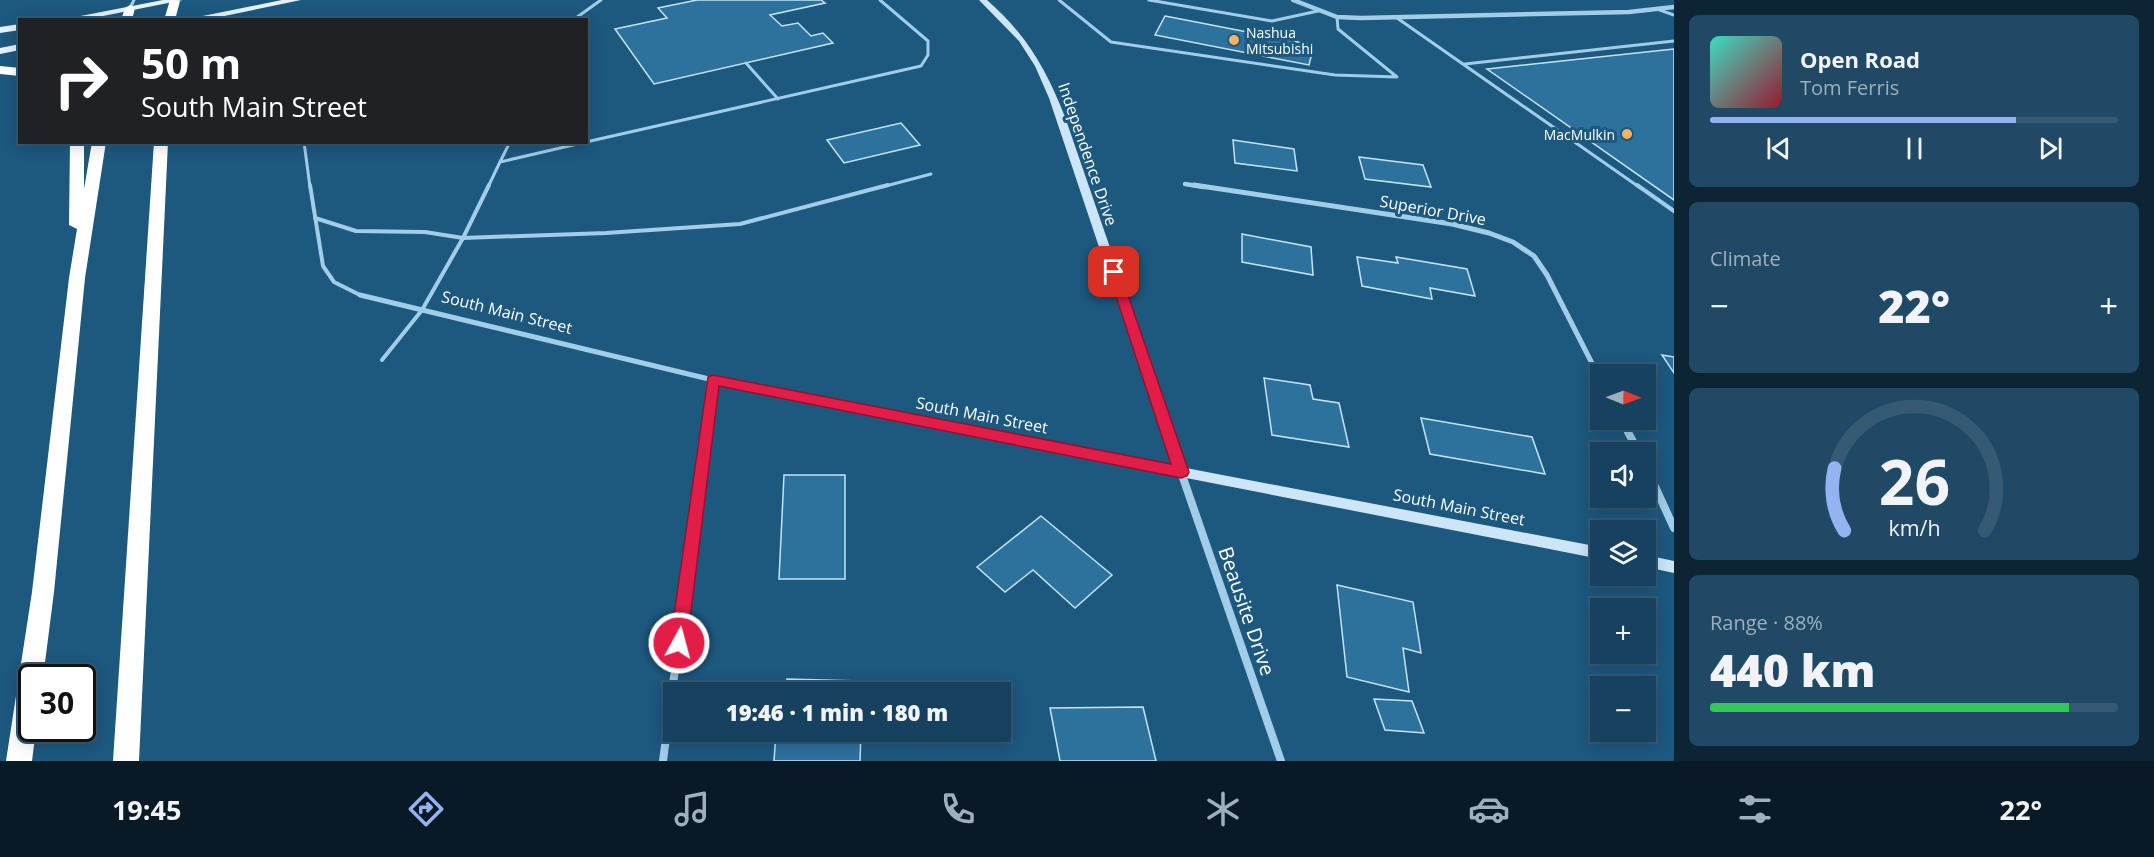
<!DOCTYPE html>
<meta charset="utf-8">
<style>
:root{--surface:#16425f;--page:#1f4965;--text:#f1f3f6;--muted:#9eb0bd;--line:#355b74;--accent:#95b2f1}
body{margin:0;font-family:"Open Sans",sans-serif;background:var(--page);color:var(--text);height:100vh;display:flex;flex-direction:column;font-size:22px;white-space:nowrap}
*{box-sizing:border-box;margin:0}
p{font-size:20px;color:var(--muted)}
.icon{flex:none;width:33px;height:33px;fill:none;stroke:currentColor;stroke-width:2;stroke-linecap:round;stroke-linejoin:round}
.map{position:relative;flex:1;overflow:hidden}
.side{display:flex;flex-direction:column;gap:15px;padding:15px;background:#0c2434;width:480px}
.side>*{flex:none}
.banner{position:absolute;left:18px;top:18px;width:570px;height:126px;border-radius:0px;box-shadow:0 3px 15px #0003,0 0 0 2px var(--line);background:#202124;color:#fff;overflow:hidden}
.needle{width:39px;rotate:91deg}
.buttons{position:absolute;left:1590px;top:364px;display:grid;gap:12px}
.buttons a{display:grid;place-items:center;width:66px;height:66px;border-radius:0px;background:var(--surface);box-shadow:0 3px 15px #0003,0 0 0 2px var(--line);font-size:30px}
.speed{position:absolute;left:18px;top:664px;display:flex;gap:12px;font-size:30px;font-weight:700;text-align:center}
.speed>*{display:grid;place-content:center;width:78px;height:78px;border-radius:50%;background:var(--surface);box-shadow:0 3px 15px #0003,0 0 0 2px var(--line);line-height:1}
.speed .limit{border:3px solid #111;border-radius:9px;background:#fff;color:#111}
.pin{position:absolute;display:grid;place-items:center;width:51px;height:51px;color:#fff;margin:-26px;border-radius:12px;box-shadow:0 3px 9px #0006}
.me{position:absolute;width:66px;margin:-33px;rotate:7deg;stroke-linejoin:round;filter:drop-shadow(0 0 4px #0008)}
.turn{display:flex;align-items:center;gap:21px;height:126px;padding:0 24px;font-size:27px}
.turn .icon{width:78px;height:78px;stroke-width:2.5}
.turn b{display:block;font-size:42px;line-height:51px}
.big{font-size:45px;font-weight:800;line-height:1.1}
.side .card{flex:1;display:flex;flex-direction:column;justify-content:center;gap:9px;min-width:0;padding:0 21px;border-radius:9px;background:var(--page)}
.side .dial{align-items:center;gap:0}
.dial svg{height:156px;overflow:visible;fill:none;stroke:var(--line);stroke-width:7;stroke-linecap:round;text-anchor:middle}
.dial text{fill:var(--text);stroke:none}
.song{display:flex;align-items:center;gap:18px}
.cover{width:72px;height:72px;border-radius:9px;background:linear-gradient(135deg,hsl(170 70% 55%),hsl(350 70% 35%))}
.played{height:6px;border-radius:3px;background:linear-gradient(90deg,var(--accent) 75%,var(--line) 75%)}
.keys{display:flex;justify-content:space-around;direction:ltr}
.heat{display:flex;justify-content:space-between;align-items:center;font-size:33px;direction:ltr}
.charge{height:9px;border-radius:4px;background:linear-gradient(90deg,#34c759 88%,var(--line) 0)}
.trip{position:absolute;left:663px;top:682px;width:348px;height:60px;border-radius:0px;background:var(--surface);box-shadow:0 3px 15px #0003,0 0 0 2px var(--line);font-weight:800;line-height:60px;text-align:center}
.menu{display:flex;height:96px;justify-content:space-around;align-items:center;background:#091a26;color:var(--muted)}
.menu .icon{width:42px;height:42px}
.menu .on{color:var(--accent)}
.menu b{font-size:27px;color:var(--text)}
main{display:flex;flex:1;min-height:0}
.map>svg:first-child{display:block}
</style>
<main>
<div class="map">
<svg width="1674" height="761" viewBox="0 0 1674 761">
<rect width="100%" height="100%" fill="#1d587f"/>
<g fill="#2d719d" stroke="#c5e4f6" stroke-width="1.5">
<path d="M697,0H821L825,3L770,15L782,26L798,23L811,36L823,33L833,43L654,84L615,29L667,18L658,8Z"/>
<path d="M1165,16L1314,45L1309,65L1155,35Z"/>
<path d="M1674,49V200L1487,69Z"/>
<path d="M901,123L920,145L844,163L827,140Z"/>
<path d="M1233,140L1294,149L1297,171L1235,163Z"/>
<path d="M1359,157L1423,165L1431,187L1365,179Z"/>
<path d="M1242,234L1311,247L1313,275L1242,262Z"/>
<path d="M1357,257L1398,263L1396,257L1467,269L1475,296L1430,288L1432,299L1362,286Z"/>
<path d="M1662,355L1674,357V373Z"/>
<path d="M1264,378L1310,385L1313,399L1339,403L1349,447L1272,435Z"/>
<path d="M1421,418L1532,437L1545,474L1430,454Z"/>
<path d="M784,475H845V579H779Z"/>
<path d="M1041,516L1112,575L1075,608L1033,570L1005,592L977,567Z"/>
<path d="M1337,585L1413,602L1421,653L1403,648L1409,692L1347,677Z"/>
<path d="M787,679L861,681V693H786Z"/>
<path d="M1374,699L1412,701L1424,733L1385,730Z"/>
<path d="M1143,707L1156,761H1060L1050,708Z"/>
<path d="M776,732H861L860,761H774Z"/>
</g>
<g fill="none" stroke-linecap="round" stroke-linejoin="round">
<g stroke="#a1cde8" stroke-width="3">
<path d="M1059,0L1111,42L1335,75L1397,77L1338,29L1337,17"/>
<path d="M1149,0L1272,21L1318,11"/>
<path d="M130,8L134,0"/>
<path d="M1657,9L1674,15"/>
<path d="M1397,18L1639,187"/>
<path d="M573,20L601,0"/>
<path d="M746,63L778,99"/>
<path d="M1465,64L1674,41"/>
<path d="M304,142L310,187"/>
<path d="M586,142L921,66L928,55V41L880,0"/>
<path d="M500,162L510,142"/>
<path d="M488,187L500,162L586,142"/>
<path d="M882,187L931,174"/>
</g>
<g stroke="#a1cde8" stroke-width="4">
<path d="M310,185L323,266L334,282L360,295"/>
<path d="M1637,185L1674,211"/>
<path d="M315,218L356,231L425,232L463,238L606,233L740,224L888,185"/>
<path d="M382,360L422,310L463,238L489,185"/>
</g>
<g stroke="#a1cde8" stroke-width="4.5">
<path d="M1293,0L1337,17L1361,18L1629,12L1674,7"/>
<path d="M1185,184L1204,187"/>
</g>
<g stroke="#a1cde8" stroke-width="5">
<path d="M1194,185L1452,224L1489,233L1513,242L1534,256L1547,275L1600,379"/>
<path d="M360,295L713,380L987,434"/>
<path d="M1622,420L1629,434"/>
<path d="M706,434L713,380"/>
</g>
<g stroke="#a1cde8" stroke-width="8">
<path d="M979,432L1181,472L1281,761"/>
<path d="M1628,432L1639,453"/>
<path d="M1646,467L1674,528"/>
<path d="M663,761L706,432"/>
</g>
<g fill="#cce5f7" fill-rule="evenodd">
<path d="M979,0H987C1027,35 1046,69 1065,117L1186,468L1600,547V559L1176,476L1049,98L1035,66L1019,41Z"/>
<path d="M1646,555L1674,561V573L1646,567Z"/>
</g>
<g fill="#e4f2fe" fill-rule="evenodd">
<path d="M163,0H183L83,20H60Z"/>
<path d="M282,0H301L205,20H183Z"/>
<path d="M20,24V30L0,33V27Z"/>
<path d="M20,44V50L0,54V48Z"/>
</g>
<g fill="#fff" fill-rule="evenodd">
<path d="M170,0L180,1L175,20H164Z"/>
<path d="M130,5L135,8L132,20H121L125,8Z"/>
<path d="M0,66L20,68V76L0,74Z"/>
<path d="M70,142H84V189L92,142H106L85,278L54,592L43,678H32V729H36L32,761H6L32,592L69,278L77,229L69,225Z"/>
<path d="M154,142H168L139,761H113Z"/>
</g>
</g>
<path fill="#e11d48" stroke="#92132f" stroke-width="1.5" d="M1114,268L1120,272L1189,472L1187,476L1181,478L719,386L687,643L685,649L679,651L672,649L670,643L708,377L713,375L1171,464L1108,272Z"/>
<g fill="#f8b360" stroke="#1d587f" stroke-width="2">
<circle cx="1234" cy="40" r="6"/>
<circle cx="1627" cy="134" r="6"/>
</g>
<g text-anchor="middle" dominant-baseline="central" stroke-width="6" stroke-linejoin="round" paint-order="stroke">
<g font-size="14" fill="#fff" stroke="#1d587f" text-anchor="start">
<text x="1246" y="32">Nashua<tspan x="1246" dy="16">Mitsubishi</tspan></text>
<text x="1615" y="134" text-anchor="end">MacMulkin</text>
</g>
<g font-size="16" fill="#fff" stroke="#1d587f">
<text transform="translate(1088 154) rotate(71)">Independence Drive</text>
<text transform="translate(1433 210) rotate(10)">Superior Drive</text>
<text transform="translate(507 312) rotate(14)">South Main Street</text>
<text transform="translate(982 415) rotate(11)">South Main Street</text>
<text transform="translate(1459 507) rotate(11)">South Main Street</text>
</g>
<g font-size="20" fill="#fff" stroke="#1d587f">
<text transform="translate(1247 611) rotate(71)">Beausite Drive</text>
</g>
</g>
</svg>
<div class="buttons">
<a><svg class="needle" viewBox="-14 -14 28 28"><path d="M0-13l5 13h-10z" fill="#e53935"/><path d="M0 13l5-13h-10z" fill="#9eb0bd"/></svg></a>
<a><svg class="icon" aria-label="sound" viewBox="0 0 24 24"><path d="M4 9h4l5-4v14l-5-4H4zM17 9q2 3 0 6"/></svg></a>
<a><svg class="icon" aria-label="layers" viewBox="0 0 24 24"><path d="M12 4l9 5-9 5-9-5zM3 14l9 5 9-5"/></svg></a>
<a>+</a>
<a>−</a>
</div>
<div class="speed"><div class="limit">30</div></div>
<div class="pin" style="left:1114px;top:272px;background:#d93025"><svg class="icon" aria-label="arrive" viewBox="0 0 24 24"><path d="M6 21V4h12l-3 4 3 4H6"/></svg></div>
<svg class="me" style="left:679px;top:643px" viewBox="-20 -20 40 40"><circle r="17" fill="#e11d48" stroke="#fff" stroke-width="3"/><path d="M0-11L8 9 0 5-8 9z" fill="#fff"/></svg>
<div class="trip">19:46 · 1 min · 180 m</div>
<div class="banner">
<div class="turn"><svg class="icon" aria-label="right" viewBox="0 0 24 24"><path d="M7 20v-9h11M14 6l5 5-5 5"/></svg><div><b>50 m</b>South Main Street</div></div>
</div>
</div>
<section class="side">
<div class="card">
<div class="song"><i class="cover"></i><div><b>Open Road</b><p>Tom Ferris</p></div></div>
<div class="played"></div>
<div class="keys"><svg class="icon" aria-label="previous" viewBox="0 0 24 24"><path d="M18 5L8 12l10 7zM5 5v14"/></svg><svg class="icon" aria-label="pause" viewBox="0 0 24 24"><path d="M8 5v14M16 5v14"/></svg><svg class="icon" aria-label="next" viewBox="0 0 24 24"><path d="M6 5l10 7-10 7zM19 5v14"/></svg></div>
</div>
<div class="card"><p>Climate</p>
<div class="heat"><a>−</a><b class="big">22°</b><a>+</a></div>
</div>
<div class="card dial"><svg viewBox="0 0 100 80">
<path d="M14 69A42 42 0 1 1 86 69"/>
<path d="M14 69A42 42 0 0 1 9 37" stroke="#95b2f1"/>
<text x="50" y="56" font-size="32" font-weight="700">26</text>
<text x="50" y="72" font-size="11">km/h</text>
</svg></div>
<div class="card"><p>Range · 88%</p><b class="big">440 km</b><div class="charge"></div></div>
</section>
</main>
<nav class="menu">
<b>19:45</b>
<svg class="icon on" aria-label="directions" viewBox="0 0 24 24"><path d="M12 3l9 9-9 9-9-9zM9 14v-3h6M13 9l2 2-2 2"/></svg>
<svg class="icon" aria-label="music" viewBox="0 0 24 24"><path d="M9 18V5l10-2v13"/><circle cx="6" cy="18" r="3"/><circle cx="16" cy="16" r="3"/></svg>
<svg class="icon" aria-label="phone" viewBox="0 0 24 24"><path d="M5 4h4l2 5-3 2q2 4 5 5l2-3 5 2v4C11 20 4 13 5 4z"/></svg>
<svg class="icon" aria-label="climate" viewBox="0 0 24 24"><path d="M12 3v18M4 7l16 10M4 17L20 7"/></svg>
<svg class="icon" aria-label="car" viewBox="0 0 24 24"><path d="M5 17H2v-5l4-1 3-4h7l3 4 3 1v5h-3M9 17h6M6 11h13"/><circle cx="7" cy="17" r="2"/><circle cx="17" cy="17" r="2"/></svg>
<svg class="icon" aria-label="filters" viewBox="0 0 24 24"><path d="M4 7h16M4 17h16"/><circle cx="9" cy="7" r="2"/><circle cx="15" cy="17" r="2"/></svg>
<b>22°</b>
</nav>
